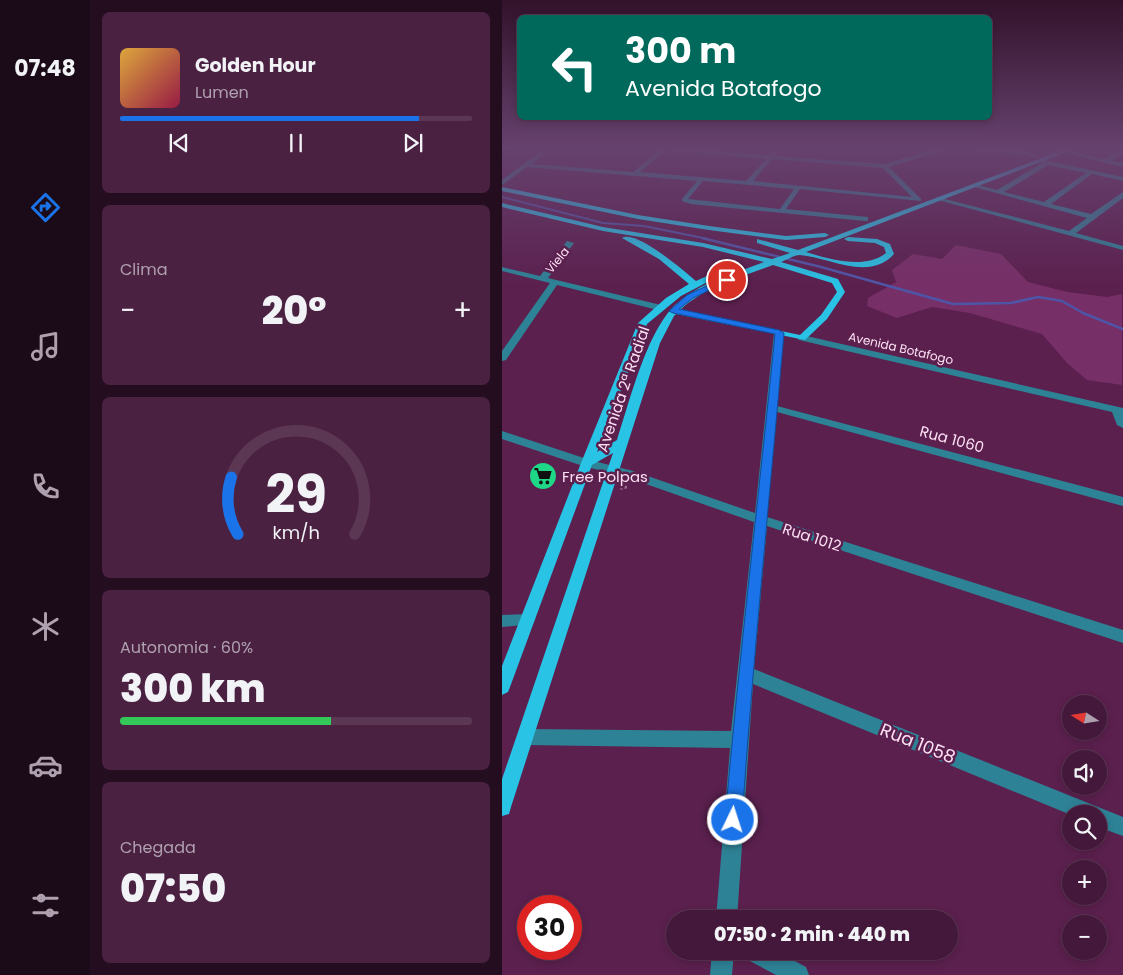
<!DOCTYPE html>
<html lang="pt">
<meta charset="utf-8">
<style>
:root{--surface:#44183a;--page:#4b2142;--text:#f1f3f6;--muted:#afa0af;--line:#5c3754;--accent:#1a73e8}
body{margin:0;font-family:Poppins,sans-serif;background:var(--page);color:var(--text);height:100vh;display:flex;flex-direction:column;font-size:19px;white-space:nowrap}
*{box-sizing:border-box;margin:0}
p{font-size:16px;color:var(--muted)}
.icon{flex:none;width:28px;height:28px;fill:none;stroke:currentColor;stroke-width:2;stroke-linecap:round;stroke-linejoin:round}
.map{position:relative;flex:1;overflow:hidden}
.panel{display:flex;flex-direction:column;gap:12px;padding:12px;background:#250d20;width:412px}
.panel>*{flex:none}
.guide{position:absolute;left:15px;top:15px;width:475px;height:105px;border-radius:8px;box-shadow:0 2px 8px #0003,0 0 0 1px var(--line);background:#00695c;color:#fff;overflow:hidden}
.needle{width:32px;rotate:282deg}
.tools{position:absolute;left:560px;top:695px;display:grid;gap:10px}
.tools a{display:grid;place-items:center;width:45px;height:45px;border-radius:50%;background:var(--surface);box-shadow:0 2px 8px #0003,0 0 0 1px var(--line);font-size:25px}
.speed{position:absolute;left:15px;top:895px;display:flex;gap:10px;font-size:25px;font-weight:700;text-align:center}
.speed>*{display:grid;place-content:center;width:65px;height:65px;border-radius:50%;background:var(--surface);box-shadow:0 2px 8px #0003,0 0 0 1px var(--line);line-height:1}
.speed .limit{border:8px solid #d22;background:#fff;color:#111}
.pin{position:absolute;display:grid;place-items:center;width:42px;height:42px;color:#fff;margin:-21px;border:2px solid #fff;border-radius:50%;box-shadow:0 1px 5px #0007}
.me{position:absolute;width:55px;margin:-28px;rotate:4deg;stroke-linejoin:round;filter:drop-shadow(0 0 4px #0008)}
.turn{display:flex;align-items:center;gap:18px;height:105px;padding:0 25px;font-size:22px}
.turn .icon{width:65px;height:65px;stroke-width:2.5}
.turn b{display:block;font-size:35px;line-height:42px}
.big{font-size:38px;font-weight:800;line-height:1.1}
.panel .widget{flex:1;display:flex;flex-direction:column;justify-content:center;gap:8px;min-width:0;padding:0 18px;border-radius:8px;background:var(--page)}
.panel .dial{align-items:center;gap:0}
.dial svg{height:130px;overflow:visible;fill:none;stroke:var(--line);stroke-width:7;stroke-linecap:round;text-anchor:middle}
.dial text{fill:var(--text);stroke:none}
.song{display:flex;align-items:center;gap:15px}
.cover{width:60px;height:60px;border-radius:8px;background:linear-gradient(135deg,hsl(40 70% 55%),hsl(340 70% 35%))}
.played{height:5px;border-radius:2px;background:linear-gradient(90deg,var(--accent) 85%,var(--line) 85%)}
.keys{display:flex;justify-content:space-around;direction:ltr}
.heat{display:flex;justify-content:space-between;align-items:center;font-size:28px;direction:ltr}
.charge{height:8px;border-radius:4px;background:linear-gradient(90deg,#34c759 60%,var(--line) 0)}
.trip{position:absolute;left:164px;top:910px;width:292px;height:50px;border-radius:25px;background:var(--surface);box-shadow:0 2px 8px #0003,0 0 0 1px var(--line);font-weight:800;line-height:50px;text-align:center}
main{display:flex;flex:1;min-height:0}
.menu{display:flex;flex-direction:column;width:90px;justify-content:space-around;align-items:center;background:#1b0a17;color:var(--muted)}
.menu .icon{width:35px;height:35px}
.menu .current{color:var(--accent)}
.menu b{font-size:22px;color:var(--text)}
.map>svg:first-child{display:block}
</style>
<main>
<nav class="menu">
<b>07:48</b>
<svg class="icon current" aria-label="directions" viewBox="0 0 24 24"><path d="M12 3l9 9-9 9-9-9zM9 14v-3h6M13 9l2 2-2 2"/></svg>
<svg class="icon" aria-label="music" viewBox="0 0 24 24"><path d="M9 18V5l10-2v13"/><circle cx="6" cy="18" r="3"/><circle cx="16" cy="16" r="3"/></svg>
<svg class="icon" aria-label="phone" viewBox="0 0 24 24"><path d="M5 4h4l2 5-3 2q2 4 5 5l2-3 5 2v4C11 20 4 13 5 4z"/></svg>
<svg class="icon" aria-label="climate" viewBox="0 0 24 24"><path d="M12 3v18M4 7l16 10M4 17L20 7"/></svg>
<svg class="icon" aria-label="car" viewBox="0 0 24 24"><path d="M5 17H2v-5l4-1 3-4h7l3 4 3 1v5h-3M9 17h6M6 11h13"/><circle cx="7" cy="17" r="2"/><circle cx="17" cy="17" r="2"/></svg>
<svg class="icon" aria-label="filters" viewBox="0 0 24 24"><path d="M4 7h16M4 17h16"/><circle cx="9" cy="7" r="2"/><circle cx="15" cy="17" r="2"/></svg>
</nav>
<section class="panel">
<div class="widget">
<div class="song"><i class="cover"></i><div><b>Golden Hour</b><p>Lumen</p></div></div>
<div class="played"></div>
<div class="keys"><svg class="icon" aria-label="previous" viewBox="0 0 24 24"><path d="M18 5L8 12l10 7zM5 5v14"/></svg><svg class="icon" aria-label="pause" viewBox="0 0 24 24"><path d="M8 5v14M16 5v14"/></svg><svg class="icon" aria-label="next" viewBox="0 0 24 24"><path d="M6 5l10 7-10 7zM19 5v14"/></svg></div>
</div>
<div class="widget"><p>Clima</p>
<div class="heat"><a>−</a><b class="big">20°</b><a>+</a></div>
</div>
<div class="widget dial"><svg viewBox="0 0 100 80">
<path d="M14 69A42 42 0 1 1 86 69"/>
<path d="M14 69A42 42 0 0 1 10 34" stroke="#1a73e8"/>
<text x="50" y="56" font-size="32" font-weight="700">29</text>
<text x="50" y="72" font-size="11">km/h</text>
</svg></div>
<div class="widget"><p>Autonomia · 60%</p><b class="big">300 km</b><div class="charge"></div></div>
<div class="widget"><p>Chegada</p><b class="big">07:50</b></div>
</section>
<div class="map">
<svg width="621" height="975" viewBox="0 0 621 975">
<rect width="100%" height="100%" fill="#5b204e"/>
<path fill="#772f67" d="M454,245L499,254L526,282L565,292L605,297L620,294V385L585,380L565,363L540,334L468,313L430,307L395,318L365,306L366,298L394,282L390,270L411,254L440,259Z"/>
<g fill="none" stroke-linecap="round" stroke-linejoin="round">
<path stroke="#4f55a6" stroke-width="2" d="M0,197L101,223L142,226L206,239"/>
<path stroke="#4f55a6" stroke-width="2.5" d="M200,238L319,267L451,304L509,303L536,297L560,301L581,313L621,329"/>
<path stroke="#9e6f93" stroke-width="2.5" stroke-dasharray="3 2.5" stroke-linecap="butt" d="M118,488L123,489L125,483"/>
<g fill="#2e8296" fill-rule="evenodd">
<path d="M43,148H50L30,164L131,172L156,151L143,148H172L266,155L273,148H279L272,156L383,164L435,148L522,151L537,156L534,158L522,155L444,150L387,167L419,199V201L298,189L284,209L366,217V221H363L189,204L180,201V199L195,181L25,167L0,185V180ZM163,151L264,159L244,181L138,172ZM270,159L381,168L410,197L251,181ZM201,181L292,189L278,209L186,199Z"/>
<path d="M621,148V153L610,161L621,163V167L559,152L562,150L603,159Z"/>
<path d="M538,159L621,177V181L590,174L549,204L589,214L621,192V198L574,233L621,246V250L436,200L439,198L567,231L585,218L469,186L472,184L495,190L540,163L535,161ZM546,165L584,173L542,202L502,192Z"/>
<path d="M65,241L72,243L46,278L159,305L160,307L156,310L55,285L4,360L0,361V351L48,283L0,271V267L38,276Z"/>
<path d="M277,330L282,333L275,406L621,497V506L275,412L265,517L621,630V643L265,526L252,669L621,817V836L596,827V814L569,815L251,684L235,919H214L228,748L24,745L18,743L15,737L18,731L24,729L229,731L252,522L124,477L81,466L0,439V431L88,460L131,471L253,513L272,333Z"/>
<path d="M300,335L621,408V428L615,425L610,412L297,340L295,338Z"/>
<path d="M25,614L30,616L33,620L30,624L0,627V615Z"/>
<path d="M210,951H232L230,975H208Z"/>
<path d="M241,951H274L304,967L307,975H274L244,959Z"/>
</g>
<g fill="#28c3e5" fill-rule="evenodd">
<path d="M566,148H575L304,252C327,259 363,270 384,253L382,247L373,243L346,241L342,239L346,237L375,239L388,244L392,254C367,282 327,257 298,255C292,255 284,260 279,262L336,279L343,292L325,319L303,340L174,314L172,316L158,343L9,807L7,814L0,816V779L111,453L90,465L8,687L6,692L0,695V666L79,463L136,323L164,298L187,284L157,259L120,238C134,229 182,271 194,281L214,272L221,274L179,296L145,324L95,452L115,440C128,401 146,324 179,300C203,281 234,273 262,262L201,247L101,231L0,207V203L101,227L201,243L270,259L288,253L255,243V239L296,250ZM271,265L330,283L335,292L319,315L298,335L178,310C204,286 239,277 271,265Z"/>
<path d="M0,187L136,215L207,226L284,236L323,233L327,235L323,237L284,240L207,230L136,219L0,191Z"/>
</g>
</g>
<linearGradient id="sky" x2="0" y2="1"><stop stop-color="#32122b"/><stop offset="0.52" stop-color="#66426e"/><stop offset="1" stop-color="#66426e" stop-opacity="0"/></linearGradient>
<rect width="621" height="285" fill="url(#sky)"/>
<path fill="#1a73e8" stroke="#114b97" d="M222,278L229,280L191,298L177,309L277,330L282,333C268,495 251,657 240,820L237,826L231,828L225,826L223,820C237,658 257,496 273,334L171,313L167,311L185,295Z"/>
<defs>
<g id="supermarket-disc" transform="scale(1.4375)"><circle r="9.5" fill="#1ed888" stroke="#5b204e"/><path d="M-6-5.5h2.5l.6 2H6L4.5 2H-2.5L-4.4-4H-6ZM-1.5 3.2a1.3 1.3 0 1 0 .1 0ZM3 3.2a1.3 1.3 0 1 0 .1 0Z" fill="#111"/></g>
</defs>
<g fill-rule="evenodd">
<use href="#supermarket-disc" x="41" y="476"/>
</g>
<g text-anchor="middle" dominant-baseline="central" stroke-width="5" stroke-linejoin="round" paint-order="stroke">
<g font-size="12" fill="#fde0f4" stroke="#5b204e">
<text transform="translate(55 260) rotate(-51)">Viela</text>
<text transform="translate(399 348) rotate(13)">Avenida Botafogo</text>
</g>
<g font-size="15" fill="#fde0f4" stroke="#5b204e">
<text transform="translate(121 389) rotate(-71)">Avenida 2ª Radial</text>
<text transform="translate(450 439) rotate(15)">Rua 1060</text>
<text transform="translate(310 537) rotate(18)">Rua 1012</text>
</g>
<g font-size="15" fill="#fde0f4" stroke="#5b204e" text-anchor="start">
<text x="60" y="476">Free Polpas</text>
</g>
<g font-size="18" fill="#fde0f4" stroke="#5b204e">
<text transform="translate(416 743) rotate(22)">Rua 1058</text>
</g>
</g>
</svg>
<div class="tools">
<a><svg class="needle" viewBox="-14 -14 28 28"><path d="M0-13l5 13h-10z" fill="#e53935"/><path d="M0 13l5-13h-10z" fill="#afa0af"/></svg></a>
<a><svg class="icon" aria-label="sound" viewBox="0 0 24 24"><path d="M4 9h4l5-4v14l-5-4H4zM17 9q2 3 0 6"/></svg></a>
<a><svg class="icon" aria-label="search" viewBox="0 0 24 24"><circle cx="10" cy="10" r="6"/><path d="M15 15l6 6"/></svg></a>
<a>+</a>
<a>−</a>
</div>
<div class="speed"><div class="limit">30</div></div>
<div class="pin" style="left:225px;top:280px;background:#d93025"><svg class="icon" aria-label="arrive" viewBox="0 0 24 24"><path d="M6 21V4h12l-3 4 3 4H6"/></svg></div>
<svg class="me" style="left:231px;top:820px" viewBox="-20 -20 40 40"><circle r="17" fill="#1a73e8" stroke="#fff" stroke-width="3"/><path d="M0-11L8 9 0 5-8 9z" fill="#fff"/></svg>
<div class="trip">07:50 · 2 min · 440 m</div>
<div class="guide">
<div class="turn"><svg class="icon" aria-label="left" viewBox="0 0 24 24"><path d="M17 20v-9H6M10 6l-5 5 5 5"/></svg><div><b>300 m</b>Avenida Botafogo</div></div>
</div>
</div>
</main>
